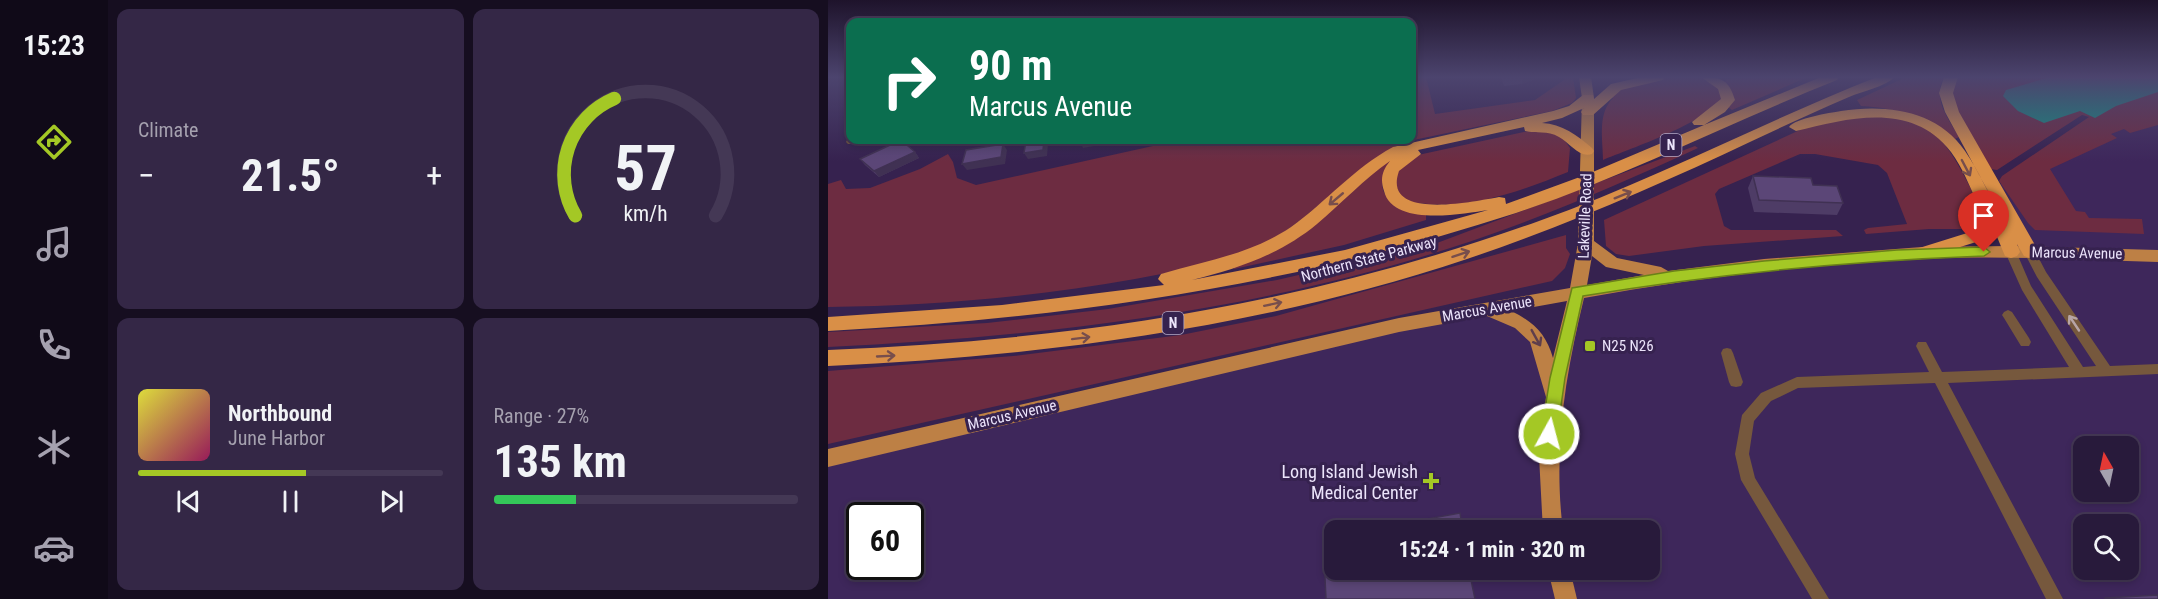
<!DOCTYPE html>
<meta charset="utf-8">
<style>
:root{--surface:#281a3b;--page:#342746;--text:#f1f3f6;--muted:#a5a1af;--line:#443855;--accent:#a4c825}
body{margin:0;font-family:"Roboto Condensed",sans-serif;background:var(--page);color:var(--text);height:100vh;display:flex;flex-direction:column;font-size:22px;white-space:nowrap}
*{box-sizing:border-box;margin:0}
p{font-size:20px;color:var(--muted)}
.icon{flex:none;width:33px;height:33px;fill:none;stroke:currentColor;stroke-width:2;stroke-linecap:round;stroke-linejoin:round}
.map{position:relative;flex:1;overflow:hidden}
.side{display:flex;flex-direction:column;gap:9px;padding:9px;background:#160e20;width:720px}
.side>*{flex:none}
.banner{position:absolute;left:18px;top:18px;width:570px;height:126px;border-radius:12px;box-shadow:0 3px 9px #0003,0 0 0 2px var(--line);background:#0b6e4f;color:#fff;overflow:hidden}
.needle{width:39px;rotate:351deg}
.buttons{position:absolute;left:1245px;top:436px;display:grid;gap:12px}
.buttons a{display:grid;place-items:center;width:66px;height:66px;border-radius:12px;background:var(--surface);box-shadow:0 3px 9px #0003,0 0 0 2px var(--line);font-size:30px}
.speed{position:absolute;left:18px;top:502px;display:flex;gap:12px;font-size:30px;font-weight:700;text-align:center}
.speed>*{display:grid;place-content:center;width:78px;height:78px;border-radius:50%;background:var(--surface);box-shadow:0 3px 9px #0003,0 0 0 2px var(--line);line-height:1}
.speed .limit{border:3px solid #111;border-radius:9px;background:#fff;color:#111}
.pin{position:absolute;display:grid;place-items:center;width:51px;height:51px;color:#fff;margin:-62px -26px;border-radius:50% 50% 50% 0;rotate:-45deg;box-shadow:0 0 6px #0007}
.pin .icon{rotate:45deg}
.me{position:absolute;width:66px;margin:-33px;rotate:7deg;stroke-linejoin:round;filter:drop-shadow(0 0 4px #0008)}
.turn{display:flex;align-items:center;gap:21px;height:126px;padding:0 24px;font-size:27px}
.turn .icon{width:78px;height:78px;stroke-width:2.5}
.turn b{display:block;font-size:42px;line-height:51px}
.big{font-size:45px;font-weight:700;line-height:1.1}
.side .tile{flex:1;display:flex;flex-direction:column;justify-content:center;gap:9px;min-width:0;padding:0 21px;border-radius:12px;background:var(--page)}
.side .dial{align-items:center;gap:0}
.dial svg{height:156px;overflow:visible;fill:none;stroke:var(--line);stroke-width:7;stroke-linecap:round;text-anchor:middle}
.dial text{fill:var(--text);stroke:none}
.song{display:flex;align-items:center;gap:18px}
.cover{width:72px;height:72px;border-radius:9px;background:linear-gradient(135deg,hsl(60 70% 55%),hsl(330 70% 35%))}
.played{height:6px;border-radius:3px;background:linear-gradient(90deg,var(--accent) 55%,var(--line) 55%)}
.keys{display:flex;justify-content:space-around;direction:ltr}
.heat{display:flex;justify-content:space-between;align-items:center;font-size:33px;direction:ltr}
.charge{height:9px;border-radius:4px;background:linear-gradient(90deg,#34c759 27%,var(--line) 0)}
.side .tiles{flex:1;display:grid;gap:9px;grid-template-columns:repeat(2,1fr)}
.trip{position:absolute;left:496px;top:520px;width:336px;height:60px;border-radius:12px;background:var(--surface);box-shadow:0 3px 9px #0003,0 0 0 2px var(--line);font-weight:700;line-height:60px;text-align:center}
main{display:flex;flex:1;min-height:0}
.menu{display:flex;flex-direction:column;width:108px;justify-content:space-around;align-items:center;background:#100a18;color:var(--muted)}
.menu .icon{width:42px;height:42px}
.menu .on{color:var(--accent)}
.menu b{font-size:27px;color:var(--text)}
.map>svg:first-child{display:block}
</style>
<main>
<nav class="menu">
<b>15:23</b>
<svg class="icon on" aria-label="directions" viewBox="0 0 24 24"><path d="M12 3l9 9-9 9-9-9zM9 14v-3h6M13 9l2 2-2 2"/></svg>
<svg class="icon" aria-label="music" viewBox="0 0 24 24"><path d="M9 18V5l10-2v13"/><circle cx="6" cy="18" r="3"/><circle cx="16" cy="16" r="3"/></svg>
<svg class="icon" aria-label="phone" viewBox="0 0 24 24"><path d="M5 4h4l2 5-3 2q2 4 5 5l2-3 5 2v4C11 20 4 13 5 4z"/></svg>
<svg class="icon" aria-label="climate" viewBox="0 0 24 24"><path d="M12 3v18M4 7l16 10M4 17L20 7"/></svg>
<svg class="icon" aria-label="car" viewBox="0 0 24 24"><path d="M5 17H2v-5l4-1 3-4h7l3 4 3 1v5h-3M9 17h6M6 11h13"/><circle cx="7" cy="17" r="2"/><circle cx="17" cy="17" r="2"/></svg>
</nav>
<section class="side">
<div class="tiles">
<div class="tile"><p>Climate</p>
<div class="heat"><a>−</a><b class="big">21.5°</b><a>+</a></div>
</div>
<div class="tile dial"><svg viewBox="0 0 100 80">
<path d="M14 69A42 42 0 1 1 86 69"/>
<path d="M14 69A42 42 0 0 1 34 9" stroke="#a4c825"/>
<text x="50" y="56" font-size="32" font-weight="700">57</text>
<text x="50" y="72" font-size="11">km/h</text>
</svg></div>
<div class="tile">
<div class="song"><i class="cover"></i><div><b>Northbound</b><p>June Harbor</p></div></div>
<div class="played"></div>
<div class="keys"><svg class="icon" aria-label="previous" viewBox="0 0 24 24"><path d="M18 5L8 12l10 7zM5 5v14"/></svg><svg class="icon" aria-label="pause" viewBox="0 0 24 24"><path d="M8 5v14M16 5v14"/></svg><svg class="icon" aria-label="next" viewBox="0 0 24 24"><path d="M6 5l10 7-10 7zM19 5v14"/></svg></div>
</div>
<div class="tile"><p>Range · 27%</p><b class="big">135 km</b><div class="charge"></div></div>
</div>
</section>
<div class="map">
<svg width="1330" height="599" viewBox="0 0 1330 599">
<rect width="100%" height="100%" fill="#36224f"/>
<path fill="#3e275b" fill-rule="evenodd" d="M1330,115V599H0V458L659,309L697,325L725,397L749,292L906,268L1201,252L1167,187L1270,127ZM1256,447H1300V492H1256ZM32,516H82V567H32ZM1256,525H1300V570H1256ZM507,531H822V570H507Z"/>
<g fill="#6d2c41">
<path d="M584,77H598L607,114L707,100L736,80L737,77H745L748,98L744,103L724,111L576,142C521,167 485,222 429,247C391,264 348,271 307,279C206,297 102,306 0,307V184L13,180L18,189L42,188L92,169L120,154L125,162L129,178L148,185L352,140H584Z"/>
<path d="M842,77C864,77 884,74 895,97C880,122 804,148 775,160C775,139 769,114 785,98L782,94L799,87Z"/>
<path d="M933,77H980L904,110L900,107C905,95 905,91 897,82L898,79Z"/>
<path d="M1078,77H1116C1104,99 1120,118 1131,137L1127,139C1093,119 1074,108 1033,106L1029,100Z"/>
<path d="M1128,77H1330V125L1302,133L1296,129L1283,134L1289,138L1222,169L1248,211L1257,212L1261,218L1314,219L1316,234L1207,230L1200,223L1171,181L1174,176L1261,117L1254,115L1169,170L1162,169C1146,143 1114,108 1128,77Z"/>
<path d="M1046,114C1065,117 1083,120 1100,130C1125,144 1143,191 1156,216V226L1149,229H1101L1038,234L1036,230L1040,228L1079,224L1059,173L1050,165L987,154H972L891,189L887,194L896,226L903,230H1008L1015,236L876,246L801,256L788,254L778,246L776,220L985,124Z"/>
<path d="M705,130L732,134L742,148L740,172C696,190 648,208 600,204C594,203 586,204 581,202C572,197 569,189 566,180L573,167L590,155Z"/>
<path d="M867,146L870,148C809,176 748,203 686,226C467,307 232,336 0,347V332L159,323L280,309L449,280L609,243Z"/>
<path d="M558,160L562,162C540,199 569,205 598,215V220L516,245L406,269V267L438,254Z"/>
<path d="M738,235V248L742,254L737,268L724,281L0,444V371L185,356L353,335L448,316Z"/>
</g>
<path fill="#148f80" d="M1222,77H1330V92L1288,106L1267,118L1252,111L1216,123L1190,111L1175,96L1178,90Z"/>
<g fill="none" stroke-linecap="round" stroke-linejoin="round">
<g fill="#76583d" fill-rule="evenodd">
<path d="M22,137V140H28L26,144H20L18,142L20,138Z"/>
<path d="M138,140H153L148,143L140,142Z"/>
<path d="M1183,248L1187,249L1203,286L1255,367L1268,366L1209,277L1196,252L1198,249H1206L1218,272L1282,366L1330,364V374L1120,383L1235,599H1218L1107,383L970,388L943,401L926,421L921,454L927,478L1001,599H984L913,480L907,454L914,415L933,393L969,377L1101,372L1088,346L1090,342H1098L1114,372L1241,367L1194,290L1177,252Z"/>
<path d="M1180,310L1184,312L1201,338L1203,342L1201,346H1193L1176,318L1174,315L1176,312Z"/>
<path d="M899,348L903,349L905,353L915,382L913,386L908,387L903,386L901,382L893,353L895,349Z"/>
</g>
<g fill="#bd8045" fill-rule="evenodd">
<path d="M751,77H763L766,98V241L789,258L833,267L840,271L936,259L1094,247L1183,246L1330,250V262C1252,260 1173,255 1094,259C981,264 868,278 756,298C737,376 725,451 735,531H715L711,456L718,397L702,342L687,328L659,316L571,332L0,467V449L571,318L742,288L750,243L754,98ZM764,256L778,267L816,275L759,285ZM739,301L725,358C718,334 706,322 683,311Z"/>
<path d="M720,570H742L749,599H727Z"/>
</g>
<g fill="#d98f47" fill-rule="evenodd">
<path d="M814,77H837L835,80L793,90L765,115H755L753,112L756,108L734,118L714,123C734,124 749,135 764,148L766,151L764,154C751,158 742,143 731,137C719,130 709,134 697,131L696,127L590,150L593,154L571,171C553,222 648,201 671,197L677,198L678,204L760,174L876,125H866L864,122L893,99L890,89L873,77C894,77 901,80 907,100L897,112L876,125L993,77H1011L1009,80C901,123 798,176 688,213C461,287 237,318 0,331V317L174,305L336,285L330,279L333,274C379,260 421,255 463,227C498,202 526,168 565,147L725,111L741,106L755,95H765L766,99L783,84ZM562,161C554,171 552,179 556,191C565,227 634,214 660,210L517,250L364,280C409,269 453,254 489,224C514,203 536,179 562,161Z"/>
<path d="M1049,77H1067C1056,87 1035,91 1021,97C988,111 956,126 924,141C831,185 737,226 639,259C432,328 217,356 0,366V350C247,340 477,305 711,221C826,180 935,122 1049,77Z"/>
<path d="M1116,77H1130L1125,93L1131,112L1211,252L1208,256L1202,258L1196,256L1189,244L1192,252L1189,256L1183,258L1177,256L1167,232L1164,237L1094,259L1088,257L1085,253L1088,249L1152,229L1155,225L1150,208L1151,206C1142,188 1135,168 1123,152C1084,101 1021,118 968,131L961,127C968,118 1001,113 1013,111C1058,104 1109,110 1137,151C1151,171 1160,194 1173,215L1117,112L1111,93Z"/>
</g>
</g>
<g fill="#4e3c66">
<path d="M673,77H712L694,84L676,86Z"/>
<path d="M87,152L91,158L51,177L37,165L32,159Z"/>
<path d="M925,176L985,185L1015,203L1009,215L926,212L920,188Z"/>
</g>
<g fill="#403153">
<path d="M695,77H712L694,84Z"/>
<path d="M216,140H218L220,144L219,156L200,159L196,153Z"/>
<path d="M263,140H293V141L255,148L252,141Z"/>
<path d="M175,144L179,150L177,164L139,170L134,164Z"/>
<path d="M87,152L91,158L51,177L46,171Z"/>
</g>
<g fill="#5b4677" stroke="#403153" stroke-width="1.5">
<path d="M73,140L87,152L46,171L32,159Z"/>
<path d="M206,140H216L215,150L196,153L198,141Z"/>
<path d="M175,144L173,157L134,164L138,150Z"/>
<path d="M925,176L983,178L985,185L1009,186L1015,203L931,200Z"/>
<path d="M632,513L635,531H533Z"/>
<path d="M507,536V570H641L647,599H498L495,538Z"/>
<path d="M1330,595V599H1277V598Z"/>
</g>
<defs><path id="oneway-shaft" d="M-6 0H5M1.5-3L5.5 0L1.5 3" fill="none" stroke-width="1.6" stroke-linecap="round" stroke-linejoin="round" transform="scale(1.5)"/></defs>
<g stroke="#774e4c">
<use href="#oneway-shaft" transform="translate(1138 168) rotate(62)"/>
<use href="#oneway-shaft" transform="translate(795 195) rotate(-22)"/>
<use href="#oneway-shaft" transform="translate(508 199) rotate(140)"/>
<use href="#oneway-shaft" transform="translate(633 254) rotate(-18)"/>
<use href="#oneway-shaft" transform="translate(445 304) rotate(-12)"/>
<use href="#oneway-shaft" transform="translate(253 338) rotate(-7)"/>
<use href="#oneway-shaft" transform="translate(58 356) rotate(-3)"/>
</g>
<use stroke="#b7a5a6" href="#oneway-shaft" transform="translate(1246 323) rotate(-124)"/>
<use stroke="#5e3e4c" href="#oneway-shaft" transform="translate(708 338) rotate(61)"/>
<linearGradient id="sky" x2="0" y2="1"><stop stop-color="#1e132b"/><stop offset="0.48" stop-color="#4c446e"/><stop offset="1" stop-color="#4c446e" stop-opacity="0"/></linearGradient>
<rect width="1330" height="161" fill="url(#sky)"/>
<path fill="#a4c825" stroke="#6b8218" stroke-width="1.5" d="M1156,247L1162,252L1156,256C1021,261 888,274 755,296L737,378L729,434L727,439L721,441L715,439L713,434L722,378L744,288L846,271L936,261L1069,250Z"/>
<g fill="#a4c825" stroke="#36224f" stroke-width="2">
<rect x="756" y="340" width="12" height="12" rx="3"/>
<path d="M600 472h6v6h6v6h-6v6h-6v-6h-6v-6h6z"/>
</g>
<g text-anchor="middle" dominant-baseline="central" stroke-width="6" stroke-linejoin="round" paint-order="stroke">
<g fill="#36224f" stroke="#b5aac7" stroke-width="1.5">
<rect x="832.5" y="134" width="21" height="22" rx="4.5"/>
<rect x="334.5" y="312" width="21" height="22" rx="4.5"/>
</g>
<g font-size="14" font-weight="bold" fill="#ece4fb">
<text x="843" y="145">N</text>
<text x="345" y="323">N</text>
</g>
<g font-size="15" fill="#ece4fb" stroke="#36224f">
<text transform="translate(757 216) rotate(-88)">Lakeville Road</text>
<text transform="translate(1249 253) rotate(1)">Marcus Avenue</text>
<text transform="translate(541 259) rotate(-15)">Northern State Parkway</text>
<text transform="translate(659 309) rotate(-10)">Marcus Avenue</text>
<text transform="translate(184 415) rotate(-13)">Marcus Avenue</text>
</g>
<g font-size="15" fill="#ece4fb" stroke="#36224f" text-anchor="start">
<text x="774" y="346">N25 N26</text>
</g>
<g font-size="18" fill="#ece4fb" stroke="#36224f" text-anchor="end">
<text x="590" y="471">Long Island Jewish<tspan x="590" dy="21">Medical Center</tspan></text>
</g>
</g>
</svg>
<div class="buttons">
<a><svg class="needle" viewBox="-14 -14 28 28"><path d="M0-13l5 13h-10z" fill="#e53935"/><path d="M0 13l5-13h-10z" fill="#a5a1af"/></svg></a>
<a><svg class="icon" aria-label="search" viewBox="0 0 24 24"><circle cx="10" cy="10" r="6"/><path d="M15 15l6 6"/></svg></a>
</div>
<div class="speed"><div class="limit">60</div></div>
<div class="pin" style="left:1156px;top:252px;background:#d93025"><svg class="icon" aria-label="arrive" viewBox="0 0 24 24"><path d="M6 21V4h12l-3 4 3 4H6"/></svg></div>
<svg class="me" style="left:721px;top:434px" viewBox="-20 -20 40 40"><circle r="17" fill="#a4c825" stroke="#fff" stroke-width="3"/><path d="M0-11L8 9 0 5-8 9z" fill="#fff"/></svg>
<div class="trip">15:24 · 1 min · 320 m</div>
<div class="banner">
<div class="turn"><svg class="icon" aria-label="right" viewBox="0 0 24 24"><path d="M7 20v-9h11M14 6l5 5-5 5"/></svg><div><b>90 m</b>Marcus Avenue</div></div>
</div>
</div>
</main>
